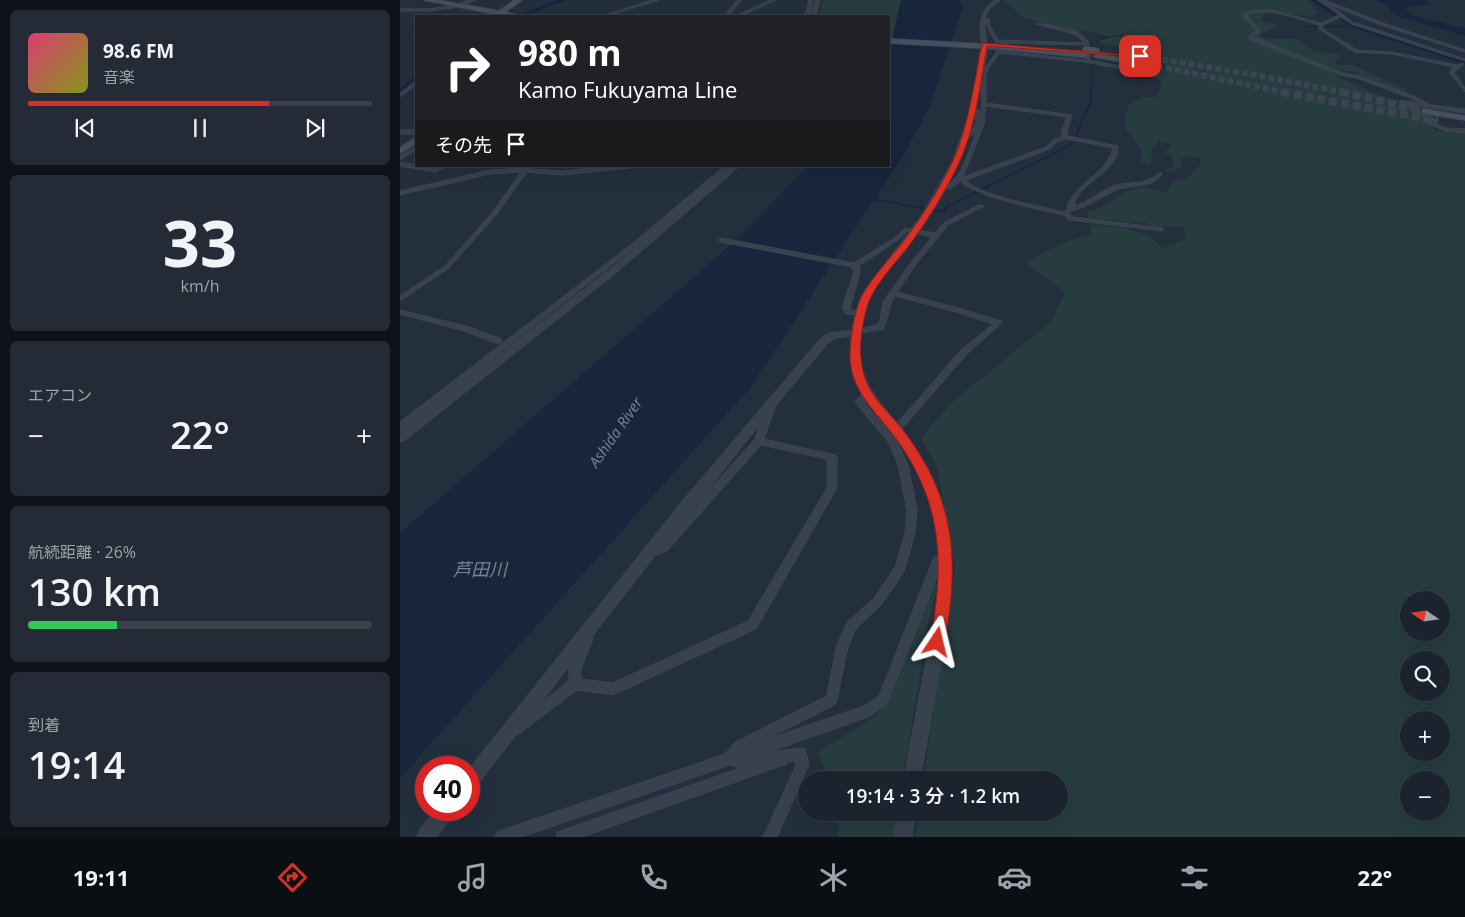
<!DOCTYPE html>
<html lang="ja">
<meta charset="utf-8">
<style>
:root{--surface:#1b232e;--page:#242b36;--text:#f1f3f6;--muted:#a0a4aa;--line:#39404a;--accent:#d93025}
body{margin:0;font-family:"Open Sans","Noto Sans JP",sans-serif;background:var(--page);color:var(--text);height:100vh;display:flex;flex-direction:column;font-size:19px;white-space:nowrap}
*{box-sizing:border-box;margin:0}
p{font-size:16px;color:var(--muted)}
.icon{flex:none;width:28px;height:28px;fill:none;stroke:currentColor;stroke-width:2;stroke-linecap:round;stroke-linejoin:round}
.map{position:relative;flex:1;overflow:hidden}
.panel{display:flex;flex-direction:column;gap:10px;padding:10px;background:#0f1319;width:400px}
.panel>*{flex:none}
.guide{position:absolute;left:15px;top:15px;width:475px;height:152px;border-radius:0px;box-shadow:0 5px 20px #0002,0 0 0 1px var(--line);background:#202124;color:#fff;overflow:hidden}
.needle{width:32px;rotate:283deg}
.fabs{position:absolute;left:1000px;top:591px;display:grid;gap:10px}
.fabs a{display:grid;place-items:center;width:50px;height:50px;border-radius:50%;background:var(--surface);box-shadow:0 5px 20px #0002,0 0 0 1px var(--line);font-size:25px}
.speed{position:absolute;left:15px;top:756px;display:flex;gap:10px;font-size:25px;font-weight:700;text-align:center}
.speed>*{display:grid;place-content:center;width:65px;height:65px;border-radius:50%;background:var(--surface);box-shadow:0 5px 20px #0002,0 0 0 1px var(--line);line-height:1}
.speed .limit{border:8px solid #d22;background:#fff;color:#111}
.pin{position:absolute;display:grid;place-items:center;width:42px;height:42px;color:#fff;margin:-21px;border-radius:10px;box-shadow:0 2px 8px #0006}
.me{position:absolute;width:55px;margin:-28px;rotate:10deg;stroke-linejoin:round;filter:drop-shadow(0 0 4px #0008)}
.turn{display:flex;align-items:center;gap:18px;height:105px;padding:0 20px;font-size:22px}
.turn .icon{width:65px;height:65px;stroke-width:2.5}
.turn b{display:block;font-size:35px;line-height:42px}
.then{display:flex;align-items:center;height:48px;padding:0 20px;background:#0003;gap:10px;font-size:19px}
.big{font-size:38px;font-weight:600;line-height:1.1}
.panel .tile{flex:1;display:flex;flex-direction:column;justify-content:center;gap:8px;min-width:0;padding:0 18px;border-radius:8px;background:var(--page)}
.panel .dial{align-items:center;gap:0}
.dial b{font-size:65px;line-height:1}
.song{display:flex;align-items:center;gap:15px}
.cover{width:60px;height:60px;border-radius:8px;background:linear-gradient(135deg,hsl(340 70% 55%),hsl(70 70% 35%))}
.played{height:5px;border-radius:2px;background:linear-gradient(90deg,var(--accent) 70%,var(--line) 70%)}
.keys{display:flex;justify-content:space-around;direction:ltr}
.heat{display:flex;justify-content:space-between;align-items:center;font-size:28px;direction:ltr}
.charge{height:8px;border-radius:4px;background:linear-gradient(90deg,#34c759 26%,var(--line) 0)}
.trip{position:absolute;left:398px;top:771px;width:270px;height:50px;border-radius:25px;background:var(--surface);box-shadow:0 5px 20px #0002,0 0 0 1px var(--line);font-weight:600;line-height:50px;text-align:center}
.tabs{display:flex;height:80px;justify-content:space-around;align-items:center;background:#0b0e12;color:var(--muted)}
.tabs .icon{width:35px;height:35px}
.tabs .current{color:var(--accent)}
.tabs b{font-size:22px;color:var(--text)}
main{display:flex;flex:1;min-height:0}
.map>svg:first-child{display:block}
</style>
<main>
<section class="panel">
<div class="tile">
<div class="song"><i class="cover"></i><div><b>98.6 FM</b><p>音楽</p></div></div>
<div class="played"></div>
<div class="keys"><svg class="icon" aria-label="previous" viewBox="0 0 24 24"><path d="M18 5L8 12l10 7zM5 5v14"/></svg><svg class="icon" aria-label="pause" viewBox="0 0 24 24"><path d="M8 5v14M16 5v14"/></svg><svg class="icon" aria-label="next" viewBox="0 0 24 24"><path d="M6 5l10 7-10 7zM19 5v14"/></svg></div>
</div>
<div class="tile dial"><b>33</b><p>km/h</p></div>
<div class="tile"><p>エアコン</p>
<div class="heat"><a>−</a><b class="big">22°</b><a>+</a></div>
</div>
<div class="tile"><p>航続距離 · 26%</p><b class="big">130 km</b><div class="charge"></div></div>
<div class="tile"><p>到着</p><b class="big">19:14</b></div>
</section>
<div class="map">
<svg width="1065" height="837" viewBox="0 0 1065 837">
<rect width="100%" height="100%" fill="#242f3e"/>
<g fill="#263c3f" fill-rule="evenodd">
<path d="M423,0H501L489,59V16H419Z"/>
<path d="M603,0H907L917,12L910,17L883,13L864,14L860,21L880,25L858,35L868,39H896L914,51L939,55L941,57L934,60L938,65H953L1012,92C1006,91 999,90 992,88C973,82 951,66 930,71L936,76L986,98L1025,108L1023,111L1026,120L1036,131L1065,134V837H515L519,813L659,812V780H523L555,567L537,467L521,438L551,403L651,322L665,292L625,263C645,251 668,239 691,235V225L724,228L750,236L762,248L787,239L783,226L752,227L744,222L728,223L715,219L699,222L688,219V212C722,202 724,178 766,193L775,181L788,178L801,164L800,157L787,156L781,159V167L767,173L765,170L773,167L771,154H764L772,144L759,141L752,149L751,166L740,161L742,152L724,126L728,105L743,97H757L763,83L749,72L768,69L757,54L700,43L699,41L711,37L683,30L677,34L623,17ZM1009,600H1041V632H1009ZM1009,660H1041V692H1009ZM1009,720H1041V752H1009ZM1009,780H1041V812H1009Z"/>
<path d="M535,584H538L527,629L503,780H428L418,752L475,717L491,696L515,622Z"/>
<path d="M438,813H498L494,837H438Z"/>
</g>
<g fill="#17263c">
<path d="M501,0H560L563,5L531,104L502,158L349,389L0,778V533L332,244L409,166H489V53Z"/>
<path d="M975,0H1023L1031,4L1005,8L1014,16L1065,28V36L996,16L986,5Z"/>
</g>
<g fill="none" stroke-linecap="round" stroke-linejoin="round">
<g stroke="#17263c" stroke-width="1">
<path d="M902,27L956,26"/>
<path d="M691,93L692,45L702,38L722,35"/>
</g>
<g stroke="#17263c" stroke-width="2">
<path d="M473,199L527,209"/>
<path d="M532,210L543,212L548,206L665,148L674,141L691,101V92"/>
</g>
<g fill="#17263c" fill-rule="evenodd">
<path d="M157,0H167L125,16L118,15Z"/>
<path d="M910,0H918L959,24L1065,59V64L953,28Z"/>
<path d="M16,76V83L0,96V88Z"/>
</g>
<g stroke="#3a4453" stroke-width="6" stroke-dasharray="6 3" stroke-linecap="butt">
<path d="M753,58L855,75L947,93"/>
<path d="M757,66L888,93"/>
</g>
<g stroke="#3a4453" stroke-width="8" stroke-dasharray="8 4" stroke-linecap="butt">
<path d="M882,92L1038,121"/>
<path d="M941,92L1022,110"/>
</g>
<g stroke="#414a57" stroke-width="1">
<g id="minor">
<path d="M253,0H259L207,16H202Z"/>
<path d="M338,0H342L328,16H324Z"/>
<path d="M371,0H376L341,16H336Z"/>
<path d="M409,0H413L411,10L407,16H403L407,10Z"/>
<path d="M595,0H600L588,10L585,18L589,19L590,26L598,40L684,43L679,37L674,34L636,24L638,23C651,26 682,28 688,42C690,47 690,53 691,58L689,60L745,71V73H743L685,62L600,53L590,66L586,74V103L672,115L667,132L668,136L718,146C719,174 678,181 674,206C688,203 699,191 713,186C729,181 745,186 758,173H762V175L758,179L749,184L718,189L684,207L671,211L669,214L673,217L761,228L763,229V231L669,220L664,215L623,206L589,196L565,186L561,180C555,187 549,191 540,190V188C561,184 569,150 576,132C573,136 567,139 563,136L570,133L576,123L575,112L571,111V109L579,110L581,117L582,74L586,66L597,52L596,49H600L601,51L684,60L687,58L685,45L596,43L584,20L587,46L583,47C578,28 578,11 595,0ZM586,106L667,117L661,132L663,136L653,140L646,147L563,177L584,125ZM666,139L713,148C706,174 679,180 667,206L668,208L664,212C645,207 576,195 566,180L650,149L657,142Z"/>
<path d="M918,0L927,1L986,24L1065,50V52L984,26L928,4L953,22L1065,59V61L951,24L941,17L923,25L922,28L957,50L992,52L1057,65L1063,63V65L1054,72L1065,88V92L1049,72L1054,67L992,54L954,52L919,29V25C896,19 869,6 846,15L861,31L853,37L943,73L960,76L1014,96L1031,105L1065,109V113L1011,105L1033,118L1036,121L1035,123L1046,128L1065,129V133L1045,131L1030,125L1029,120L999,101L1001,100L1021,104L1010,98L957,78L940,75L852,41L848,37L857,31L841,15L851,11L871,10L921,23L939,15Z"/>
<path d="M51,6L52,8L29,11H0V9H29Z"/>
<path d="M14,82H16V85L0,97V94Z"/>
<rect x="0" y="130" width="16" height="4"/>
<path d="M16,147V151L0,160V156Z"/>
<path d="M0,162L16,165V166L34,168L39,166H48L35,172L0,166Z"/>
<path d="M212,166H234L231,168L162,175L127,172L96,215L49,268L0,301V296L45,266L92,213L121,172L90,174L0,195V191L90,170L119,168L162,171Z"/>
<path d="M325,166H332L237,245L3,429L0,430V422L233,243Z"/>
<path d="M579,205L584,206L548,225L517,263L497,292L562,309L601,321L602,323L567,354L499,432H493L492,430L493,428L561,350L593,324L556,312L495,296C487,307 491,316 483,329L458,334H455L454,332L455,330L477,325L480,321L483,302L512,261L532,237L508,231L498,240L459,266L460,272L450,308L451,310L463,311L464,313L460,315L446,314L442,308L454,272L452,267L321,242L318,240L321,238L454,263L494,238L505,228L535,233L544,223Z"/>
<path d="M0,310L70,327L101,339L102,341L98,344L64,331L0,314Z"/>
<path d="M466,391L470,394L464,402L496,439L508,465L517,510L515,533L504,572L482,604L455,630L448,647L436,704L365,740L464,706L479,696L534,557L546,554L550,555L551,558L550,561L542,564L487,704L468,717L369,752L400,748L405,749L409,765L377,837H363L396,765L395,761L387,762L386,765L381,766L182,837H156L158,832L163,830L340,768L330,765L122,837H95L97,832L102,830L325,754L334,743L427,696L436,647L447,622L474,598L495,567L505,533L507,510L498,465L489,443L455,402L463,392Z"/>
<path d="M374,397L378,400L364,439L435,455L437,457V488L356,629L213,695L177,690L120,733L116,735L112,733L110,729L112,725L169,681V669L183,635L187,634L191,635L193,639L181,669V679L213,683L348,621L427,488V459L361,445L268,550L252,557L248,556L247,553L248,550L260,544L355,439L370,400Z"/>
</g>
</g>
<g stroke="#414a57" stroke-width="1">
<g id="tertiary">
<path d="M69,0H76L53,8L49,7Z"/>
<path d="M416,0H420L416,16H411Z"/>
<path d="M583,45L588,46C580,94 572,141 549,183C536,208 520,231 503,253C492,267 479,280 471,295C463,311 461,331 460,348C459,383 481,402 501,428C516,447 530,469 539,493C561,552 549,614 539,674C533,709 526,745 520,780H504C510,744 517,708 524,672C534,621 547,565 533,514C526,487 513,462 497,439C469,401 445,388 451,336L436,338L428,343C305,488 191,638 75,788L69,790V769L283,500L420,339L429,333L452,330L457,308L462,294L521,216L552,162L567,120Z"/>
<path d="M332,166H340L216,273L4,441L0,442V432L210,269Z"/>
<path d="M36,810H56L53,816L36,837H16L19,831Z"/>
<path d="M498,812H516L512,837H494Z"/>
</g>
</g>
<g stroke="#414a57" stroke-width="2">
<g id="secondary">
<path d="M24,0H36L99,11L115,0H122L105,12L120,16H95V14Z"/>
<path d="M489,39L600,45L685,53L688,55L685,57L600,49L489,43Z"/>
<path d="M697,54L757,64L760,66L757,68L695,57L694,56Z"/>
<path d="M1023,109L1065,116V120L1023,113Z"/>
<path d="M13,139H16V144L0,153V148Z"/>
</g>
</g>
<use href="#minor" fill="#38414e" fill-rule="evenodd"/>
<use href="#tertiary" fill="#38414e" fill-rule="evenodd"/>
<use href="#secondary" fill="#465061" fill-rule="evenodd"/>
<g stroke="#414a57" stroke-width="7" stroke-linecap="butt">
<path id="secondary-bridge" d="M685,50L697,51"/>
</g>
<use href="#secondary-bridge" stroke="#465061" stroke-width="6"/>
</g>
<path fill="#d93025" stroke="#8d1f18" d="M583,43L742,56L740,57L587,46C580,85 576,126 559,163C545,192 527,221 508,247C496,262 481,278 472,295C464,309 459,342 461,358C464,395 485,406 506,434C556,502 559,561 545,642L542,647L537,649L532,647L530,642C544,566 544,506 497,440C478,413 451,393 450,357C450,340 454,309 463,294C473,276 489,260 502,243C521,219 538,191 552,163C565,135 570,106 576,76C578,65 579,53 583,43Z"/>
<g text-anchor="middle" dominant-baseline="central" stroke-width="5" stroke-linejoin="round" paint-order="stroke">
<g font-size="15" font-style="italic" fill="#6d86a8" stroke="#1d2633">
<text transform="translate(215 432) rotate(-55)">Ashida River</text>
</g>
<g font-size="18" font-style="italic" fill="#6d86a8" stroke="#1d2633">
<text x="80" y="569">芦田川</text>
</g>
</g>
</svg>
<div class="fabs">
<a><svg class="needle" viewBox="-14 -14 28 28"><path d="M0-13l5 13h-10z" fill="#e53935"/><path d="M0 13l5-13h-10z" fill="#a0a4aa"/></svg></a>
<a><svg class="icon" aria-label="search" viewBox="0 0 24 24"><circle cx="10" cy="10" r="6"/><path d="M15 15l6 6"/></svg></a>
<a>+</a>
<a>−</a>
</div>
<div class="speed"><div class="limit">40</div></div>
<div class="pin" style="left:740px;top:56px;background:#d93025"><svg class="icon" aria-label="arrive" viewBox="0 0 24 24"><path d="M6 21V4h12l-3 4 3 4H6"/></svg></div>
<svg class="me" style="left:537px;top:642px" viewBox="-20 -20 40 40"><path d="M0-17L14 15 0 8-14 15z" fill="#d93025" stroke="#fff" stroke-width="4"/></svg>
<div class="trip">19:14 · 3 分 · 1.2 km</div>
<div class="guide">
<div class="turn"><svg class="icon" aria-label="right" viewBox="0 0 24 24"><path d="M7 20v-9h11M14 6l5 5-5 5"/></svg><div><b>980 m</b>Kamo Fukuyama Line</div></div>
<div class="then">その先<svg class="icon" aria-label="arrive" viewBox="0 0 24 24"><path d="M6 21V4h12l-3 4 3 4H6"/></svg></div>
</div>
</div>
</main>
<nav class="tabs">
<b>19:11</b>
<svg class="icon current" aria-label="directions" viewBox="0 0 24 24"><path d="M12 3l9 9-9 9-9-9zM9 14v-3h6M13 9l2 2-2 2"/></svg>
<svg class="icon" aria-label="music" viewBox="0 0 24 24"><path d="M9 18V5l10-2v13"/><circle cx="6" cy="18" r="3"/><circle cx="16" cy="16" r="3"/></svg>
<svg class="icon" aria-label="phone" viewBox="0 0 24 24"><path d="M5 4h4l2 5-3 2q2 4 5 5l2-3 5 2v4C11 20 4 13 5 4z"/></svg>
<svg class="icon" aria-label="climate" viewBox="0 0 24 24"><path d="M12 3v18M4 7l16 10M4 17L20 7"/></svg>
<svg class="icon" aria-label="car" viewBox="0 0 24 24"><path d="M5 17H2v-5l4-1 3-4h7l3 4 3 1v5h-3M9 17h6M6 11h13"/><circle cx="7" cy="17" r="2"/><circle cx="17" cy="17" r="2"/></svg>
<svg class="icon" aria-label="filters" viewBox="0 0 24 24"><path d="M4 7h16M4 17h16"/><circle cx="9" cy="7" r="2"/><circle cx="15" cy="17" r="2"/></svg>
<b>22°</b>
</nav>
